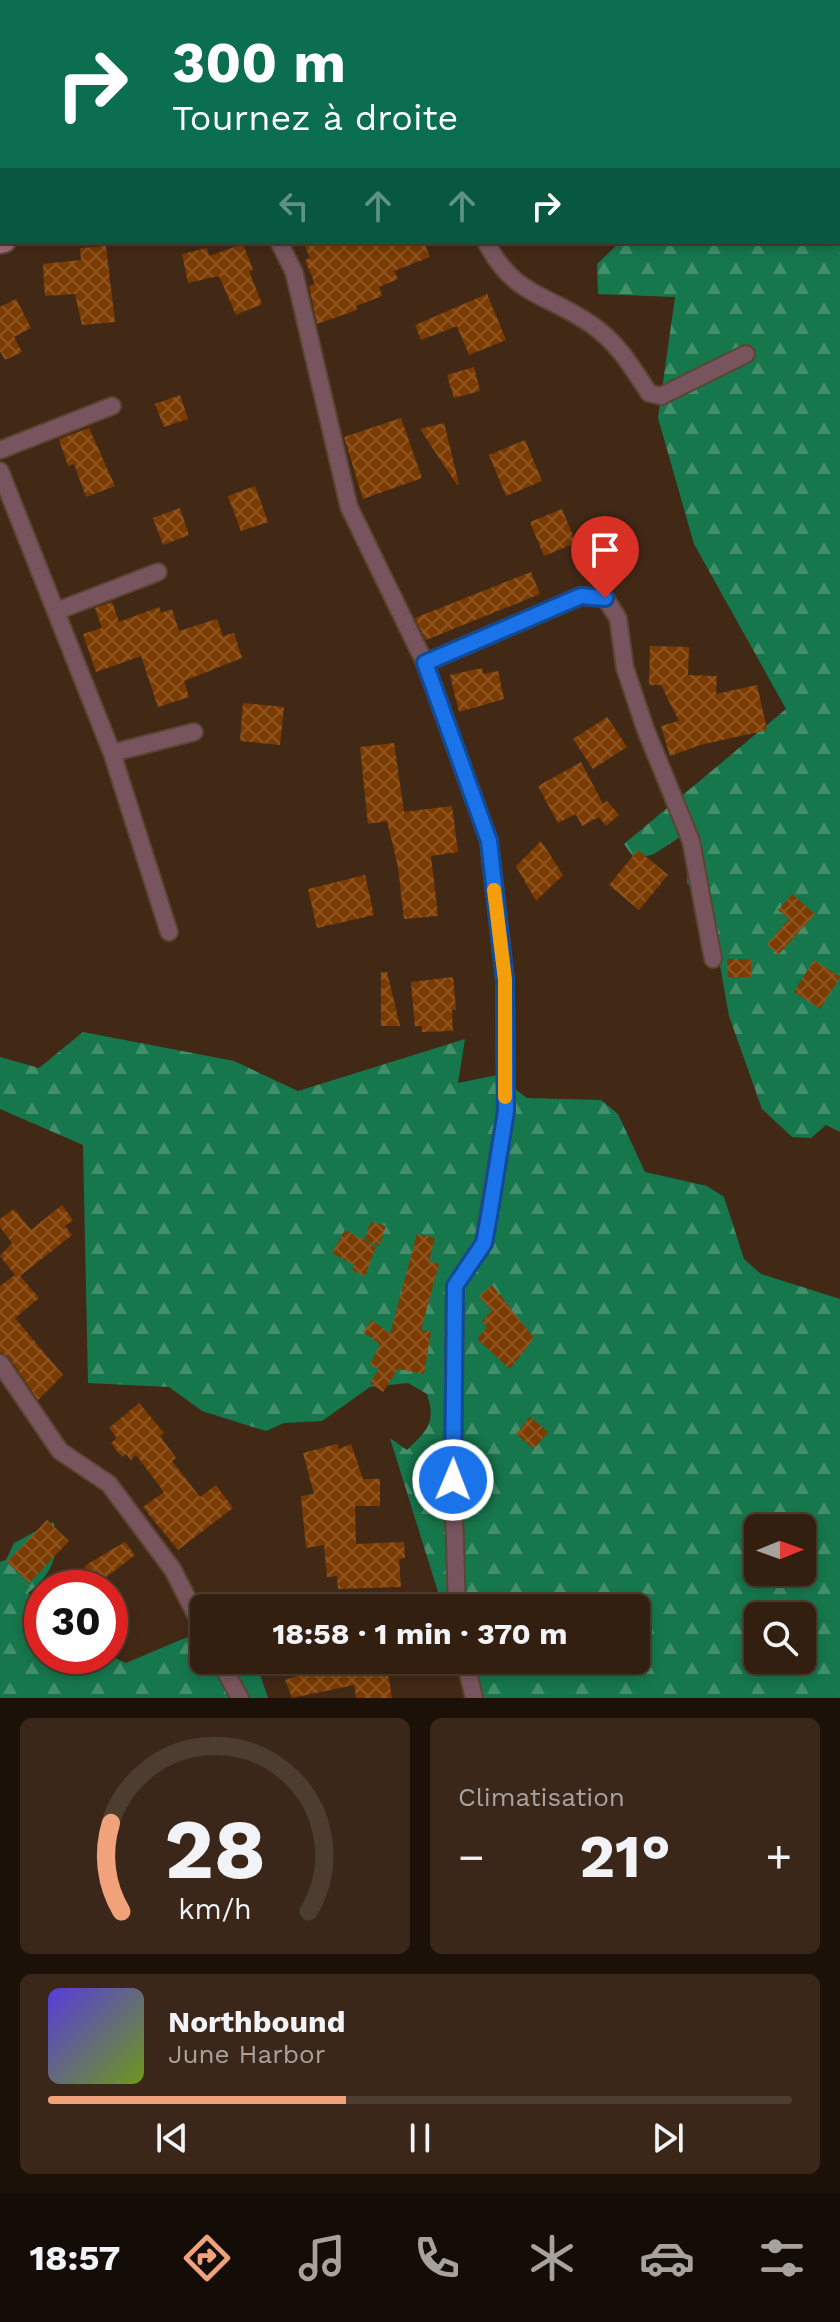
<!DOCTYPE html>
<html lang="fr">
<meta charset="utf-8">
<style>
:root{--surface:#321f10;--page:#3a2719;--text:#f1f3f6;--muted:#a8a29f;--line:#4d3d30;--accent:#f1a27b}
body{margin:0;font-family:"Work Sans",sans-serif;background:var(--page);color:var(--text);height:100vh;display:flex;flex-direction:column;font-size:30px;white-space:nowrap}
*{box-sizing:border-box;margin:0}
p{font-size:26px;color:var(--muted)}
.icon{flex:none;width:44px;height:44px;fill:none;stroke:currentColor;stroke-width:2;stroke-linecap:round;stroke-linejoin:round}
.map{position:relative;height:1698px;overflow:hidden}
.sheet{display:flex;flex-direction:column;gap:20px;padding:20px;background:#1c1109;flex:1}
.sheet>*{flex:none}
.top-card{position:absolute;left:0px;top:0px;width:840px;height:244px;box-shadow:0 4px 12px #0003,0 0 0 2px var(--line);background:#0b6e4f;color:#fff;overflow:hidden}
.needle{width:52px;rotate:89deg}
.controls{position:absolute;left:744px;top:1514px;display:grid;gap:16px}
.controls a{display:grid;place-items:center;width:72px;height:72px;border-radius:12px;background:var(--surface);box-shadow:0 4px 12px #0003,0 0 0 2px var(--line);font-size:40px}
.speed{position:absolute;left:24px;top:1570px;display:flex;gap:16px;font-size:40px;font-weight:700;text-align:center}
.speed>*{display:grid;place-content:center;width:104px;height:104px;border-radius:50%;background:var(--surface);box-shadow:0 4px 12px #0003,0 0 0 2px var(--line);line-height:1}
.speed .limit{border:12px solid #d22;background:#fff;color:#111}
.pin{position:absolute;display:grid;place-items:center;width:68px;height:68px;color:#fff;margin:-82px -34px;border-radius:50% 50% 50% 0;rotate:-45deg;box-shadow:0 0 8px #0007}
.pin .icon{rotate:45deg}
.me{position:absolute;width:88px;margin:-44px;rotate:1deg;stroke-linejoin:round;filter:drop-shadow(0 0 6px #0008)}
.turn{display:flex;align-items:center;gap:28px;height:168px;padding:0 40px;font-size:36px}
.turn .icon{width:104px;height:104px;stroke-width:2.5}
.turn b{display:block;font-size:56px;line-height:68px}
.lanes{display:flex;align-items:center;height:76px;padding:0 40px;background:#0003;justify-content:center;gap:40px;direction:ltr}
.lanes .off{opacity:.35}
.big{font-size:60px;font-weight:700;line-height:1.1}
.sheet .tile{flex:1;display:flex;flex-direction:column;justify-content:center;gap:12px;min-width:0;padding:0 28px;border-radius:12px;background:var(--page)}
.sheet .dial{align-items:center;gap:0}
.dial svg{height:208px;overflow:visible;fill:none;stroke:var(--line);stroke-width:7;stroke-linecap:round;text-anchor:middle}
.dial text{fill:var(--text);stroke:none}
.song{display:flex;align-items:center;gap:24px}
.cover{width:96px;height:96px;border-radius:12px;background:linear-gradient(135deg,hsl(250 70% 55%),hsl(80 70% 35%))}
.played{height:8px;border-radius:4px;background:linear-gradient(90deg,var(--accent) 40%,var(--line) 40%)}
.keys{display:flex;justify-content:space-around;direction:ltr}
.heat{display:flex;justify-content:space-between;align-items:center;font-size:44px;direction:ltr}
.sheet .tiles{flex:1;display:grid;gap:20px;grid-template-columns:1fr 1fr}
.tile:last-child{grid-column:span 2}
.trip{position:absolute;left:190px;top:1594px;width:460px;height:80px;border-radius:12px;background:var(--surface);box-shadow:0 4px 12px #0003,0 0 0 2px var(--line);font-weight:700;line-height:80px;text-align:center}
.menu{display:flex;height:128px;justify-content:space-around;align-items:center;background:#140c06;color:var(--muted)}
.menu .icon{width:56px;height:56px}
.menu .current{color:var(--accent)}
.menu b{font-size:36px;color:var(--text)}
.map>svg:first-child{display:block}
</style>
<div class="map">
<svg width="840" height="1698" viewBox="0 0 840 1698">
<defs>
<pattern id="forest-firs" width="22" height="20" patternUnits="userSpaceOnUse" patternTransform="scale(2)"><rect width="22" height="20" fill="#16764c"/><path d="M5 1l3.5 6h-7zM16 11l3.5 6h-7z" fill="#438f6c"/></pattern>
<pattern id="building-cross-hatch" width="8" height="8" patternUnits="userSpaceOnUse" patternTransform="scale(2)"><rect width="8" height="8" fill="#7c3b00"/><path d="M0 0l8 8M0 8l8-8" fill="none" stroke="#8e5624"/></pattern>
</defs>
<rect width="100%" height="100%" fill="#422916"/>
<g fill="url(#forest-firs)" fill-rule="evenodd">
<path d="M840,10V1132L826,1125L811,1138L792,1137L762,1109L729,1016L710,909L687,883L689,831L654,854L635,859L624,844L786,709L694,544L658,418L675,297L598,294L597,264L620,242H838Z"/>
<path d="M83,1032L234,1061L298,1091L465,1039L458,1083L497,1075L527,1098L601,1100L618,1114L645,1172L707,1186L724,1197L744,1259L761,1274L840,1299V1698H471L460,1660H636V1608H443L390,1438L407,1450C428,1430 436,1423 427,1394L408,1383L370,1387L322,1421L284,1423L266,1431L202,1411L169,1387L88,1383L83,1145L0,1109V1057L39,1068ZM758,1528H802V1572H758ZM758,1616H802V1660H758Z"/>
<path d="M53,1522C62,1550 52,1576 28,1593L42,1605V1656H110L126,1663L204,1630V1660H255L268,1698H0V1562L6,1560L14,1543Z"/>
</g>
<g fill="url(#building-cross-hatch)">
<path d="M303,242H424L430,257L394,271L398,279L379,287L382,296L356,306L357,310L317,324L309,286L315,284L305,260L310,258Z"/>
<path d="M243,244L253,270L249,271L262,304L236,315L219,276L188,283L182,254L207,248L209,256Z"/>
<path d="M106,246L115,322L82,325L75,294L45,296L43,264L81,260L80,248Z"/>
<path d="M487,294L506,340L469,355L457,326L421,340L415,325Z"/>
<path d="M16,299L31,328L14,337L22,352L5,360L0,351V307Z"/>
<path d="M474,367L480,391L454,398L447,375Z"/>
<path d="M180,395L188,419L164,427L155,404Z"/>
<path d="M401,418L422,478L363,499L344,437Z"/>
<path d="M444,423L459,484L457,485L420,429Z"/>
<path d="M89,428L115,486L86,497L74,464L68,466L59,439Z"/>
<path d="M525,440L542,481L506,496L489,455Z"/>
<path d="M255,486L268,522L241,531L228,496Z"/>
<path d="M180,508L189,535L163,545L153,518Z"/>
<path d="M562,509L576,543L544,556L530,522Z"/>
<path d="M531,572L540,594L426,640L415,618Z"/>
<path d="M112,602L119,622L159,607L161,613L172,609L179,631L217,619L223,636L234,633L242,658L184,681L189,697L158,707L141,656L96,672L83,634L102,628L95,608Z"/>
<path d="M650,646L689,647L688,675L717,676L716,694L757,685L767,730L700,745L670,756L661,726L679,721L661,685H649Z"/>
<path d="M482,668L483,674L498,671L504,699L459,712L450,675Z"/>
<path d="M243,703L284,707L280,745L240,741Z"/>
<path d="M607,717L627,747L593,769L573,739Z"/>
<path d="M394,743L404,812L452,806L458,852L431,856L438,916L404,919L398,867L387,821L368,824L360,747Z"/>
<path d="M581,762L603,804L607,801L619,815L606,826L599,817L582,826L576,814L558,823L538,786Z"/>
<path d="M541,841L563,875L536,901L516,866Z"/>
<path d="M638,850L668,875L639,910L609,885Z"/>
<path d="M365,875L374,915L317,928L308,889Z"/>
<path d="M792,894L815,914L778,955L767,944L789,919L778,910Z"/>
<path d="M727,959H751V977H728Z"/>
<path d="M814,960L840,977L820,1009L794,992Z"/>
<path d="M381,972H387L400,1026H381Z"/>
<path d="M453,977L456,1010H452L453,1031L422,1032V1026H415L411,982Z"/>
<path d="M62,1205L73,1220L65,1226L72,1235L20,1276L39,1298L15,1318L63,1375L38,1400L9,1357L0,1352V1286L15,1275L0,1256L12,1243L0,1227V1219L14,1209L31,1230Z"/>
<path d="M371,1222L386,1226L379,1246L364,1240Z"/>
<path d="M345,1230L376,1247L365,1276L352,1270L354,1265L332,1253Z"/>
<path d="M417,1234L435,1238L429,1261L439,1264L421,1330L431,1332L424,1374L398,1369L383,1392L370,1383L379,1369L370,1365L380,1344L363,1332L372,1320L390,1334Z"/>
<path d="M492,1285L534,1338L510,1369L477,1339L487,1327L482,1321L492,1311L479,1296Z"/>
<path d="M139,1403L164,1433L160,1436L176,1458L172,1461L200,1497L216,1485L233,1508L178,1550L143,1507L164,1492L136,1455L131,1460L126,1454L122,1457L111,1443L117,1438L109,1428Z"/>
<path d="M530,1417L548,1432L534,1449L516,1434Z"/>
<path d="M337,1444L339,1449L351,1444L363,1479H380V1506H355L356,1544L404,1542L405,1558L399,1559L401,1587L338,1589L337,1576L327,1577L324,1545L306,1548L301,1496L314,1494L303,1453Z"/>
<path d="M47,1520L69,1541L29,1583L7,1562Z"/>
<path d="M125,1542L135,1555L100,1582L88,1588H63L82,1573L86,1565Z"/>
<path d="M386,1660L392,1698H356L354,1685L292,1698L285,1680L303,1674L302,1668L326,1662L327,1669Z"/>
</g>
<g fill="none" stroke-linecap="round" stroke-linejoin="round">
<g stroke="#5c4432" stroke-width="20">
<g id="street">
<path d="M128,0V2"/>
<path d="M234,0L235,2"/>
<path d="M279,242L294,272L349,507L425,663L489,841L505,980L506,1111L484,1243L455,1286L453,1480L457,1608"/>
<path d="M486,242C515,298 547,293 592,325C618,343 632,367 649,393L661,396L746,354"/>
<path d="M0,450L112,406"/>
<path d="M0,471L112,753L169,932"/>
<path d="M57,611L158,572"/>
<path d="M425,663L581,596L605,598L618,618L625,668L645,728L691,841L713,959"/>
<path d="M112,753L194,732"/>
<path d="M0,1363L60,1451L109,1484L173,1570L204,1631"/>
<path d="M219,1660L240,1698"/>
<path d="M465,1660L474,1698"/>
</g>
</g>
<g stroke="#5c4432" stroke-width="24">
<g id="secondary">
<path d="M613,2L615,0"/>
<path d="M0,243L5,242"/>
</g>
</g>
<use href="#street" stroke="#78555e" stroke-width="16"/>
<use href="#secondary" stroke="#a06877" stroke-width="20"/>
</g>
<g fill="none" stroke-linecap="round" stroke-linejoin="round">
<g stroke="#114b97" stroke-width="20">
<path id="route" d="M453,1480L455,1286L484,1243L489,1216L506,1111L505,980L489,841L425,663L581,596L605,598"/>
</g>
<use href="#route" stroke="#1a73e8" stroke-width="14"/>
<path stroke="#f59e0b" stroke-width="14" d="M494,890L505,980V1097"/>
</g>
</svg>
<div class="controls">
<a><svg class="needle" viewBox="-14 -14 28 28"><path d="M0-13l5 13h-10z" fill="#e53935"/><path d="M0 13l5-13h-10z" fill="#a8a29f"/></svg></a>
<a><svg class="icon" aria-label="search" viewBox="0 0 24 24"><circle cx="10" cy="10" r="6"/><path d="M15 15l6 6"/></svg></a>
</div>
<div class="speed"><div class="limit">30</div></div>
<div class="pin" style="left:605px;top:598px;background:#d93025"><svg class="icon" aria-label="arrive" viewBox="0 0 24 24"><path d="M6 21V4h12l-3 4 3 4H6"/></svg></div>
<svg class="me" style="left:453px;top:1480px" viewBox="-20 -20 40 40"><circle r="17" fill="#1a73e8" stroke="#fff" stroke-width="3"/><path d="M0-11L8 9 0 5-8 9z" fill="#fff"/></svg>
<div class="trip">18:58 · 1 min · 370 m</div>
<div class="top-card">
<div class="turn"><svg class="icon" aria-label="right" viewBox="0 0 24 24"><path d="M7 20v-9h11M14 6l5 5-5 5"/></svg><div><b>300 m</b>Tournez à droite</div></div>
<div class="lanes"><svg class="icon off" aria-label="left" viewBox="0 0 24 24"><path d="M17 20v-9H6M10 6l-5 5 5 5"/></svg><svg class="icon off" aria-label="ahead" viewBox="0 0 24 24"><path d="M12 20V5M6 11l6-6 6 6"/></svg><svg class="icon off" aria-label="ahead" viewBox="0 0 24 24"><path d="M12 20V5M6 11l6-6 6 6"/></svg><svg class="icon" aria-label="right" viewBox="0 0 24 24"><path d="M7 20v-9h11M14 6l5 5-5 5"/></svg></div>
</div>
</div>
<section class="sheet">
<div class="tiles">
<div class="tile dial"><svg viewBox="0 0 100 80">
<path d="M14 69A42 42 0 1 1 86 69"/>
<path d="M14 69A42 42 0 0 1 10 35" stroke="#f1a27b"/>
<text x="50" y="56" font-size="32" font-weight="700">28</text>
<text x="50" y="72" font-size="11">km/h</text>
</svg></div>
<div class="tile"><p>Climatisation</p>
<div class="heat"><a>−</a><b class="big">21°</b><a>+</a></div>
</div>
<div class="tile">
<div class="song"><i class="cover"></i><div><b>Northbound</b><p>June Harbor</p></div></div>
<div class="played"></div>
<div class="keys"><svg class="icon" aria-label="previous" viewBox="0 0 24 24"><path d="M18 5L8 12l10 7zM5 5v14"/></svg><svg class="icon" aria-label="pause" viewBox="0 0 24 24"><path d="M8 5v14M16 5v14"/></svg><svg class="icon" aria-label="next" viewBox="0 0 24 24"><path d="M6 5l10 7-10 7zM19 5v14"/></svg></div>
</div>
</div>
</section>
<nav class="menu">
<b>18:57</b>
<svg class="icon current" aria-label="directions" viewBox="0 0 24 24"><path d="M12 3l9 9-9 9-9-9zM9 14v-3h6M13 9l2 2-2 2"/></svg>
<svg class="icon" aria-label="music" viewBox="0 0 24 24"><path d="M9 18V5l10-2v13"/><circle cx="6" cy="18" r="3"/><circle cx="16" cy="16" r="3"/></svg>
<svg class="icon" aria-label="phone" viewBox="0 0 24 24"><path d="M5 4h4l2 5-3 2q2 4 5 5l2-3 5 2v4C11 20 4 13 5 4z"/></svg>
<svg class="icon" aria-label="climate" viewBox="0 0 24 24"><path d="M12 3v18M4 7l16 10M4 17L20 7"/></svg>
<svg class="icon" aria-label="car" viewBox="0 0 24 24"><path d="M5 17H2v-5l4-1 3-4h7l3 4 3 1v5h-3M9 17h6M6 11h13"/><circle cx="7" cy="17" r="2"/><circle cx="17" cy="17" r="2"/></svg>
<svg class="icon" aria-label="filters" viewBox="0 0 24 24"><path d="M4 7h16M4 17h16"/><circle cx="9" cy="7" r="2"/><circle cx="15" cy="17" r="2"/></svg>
</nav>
